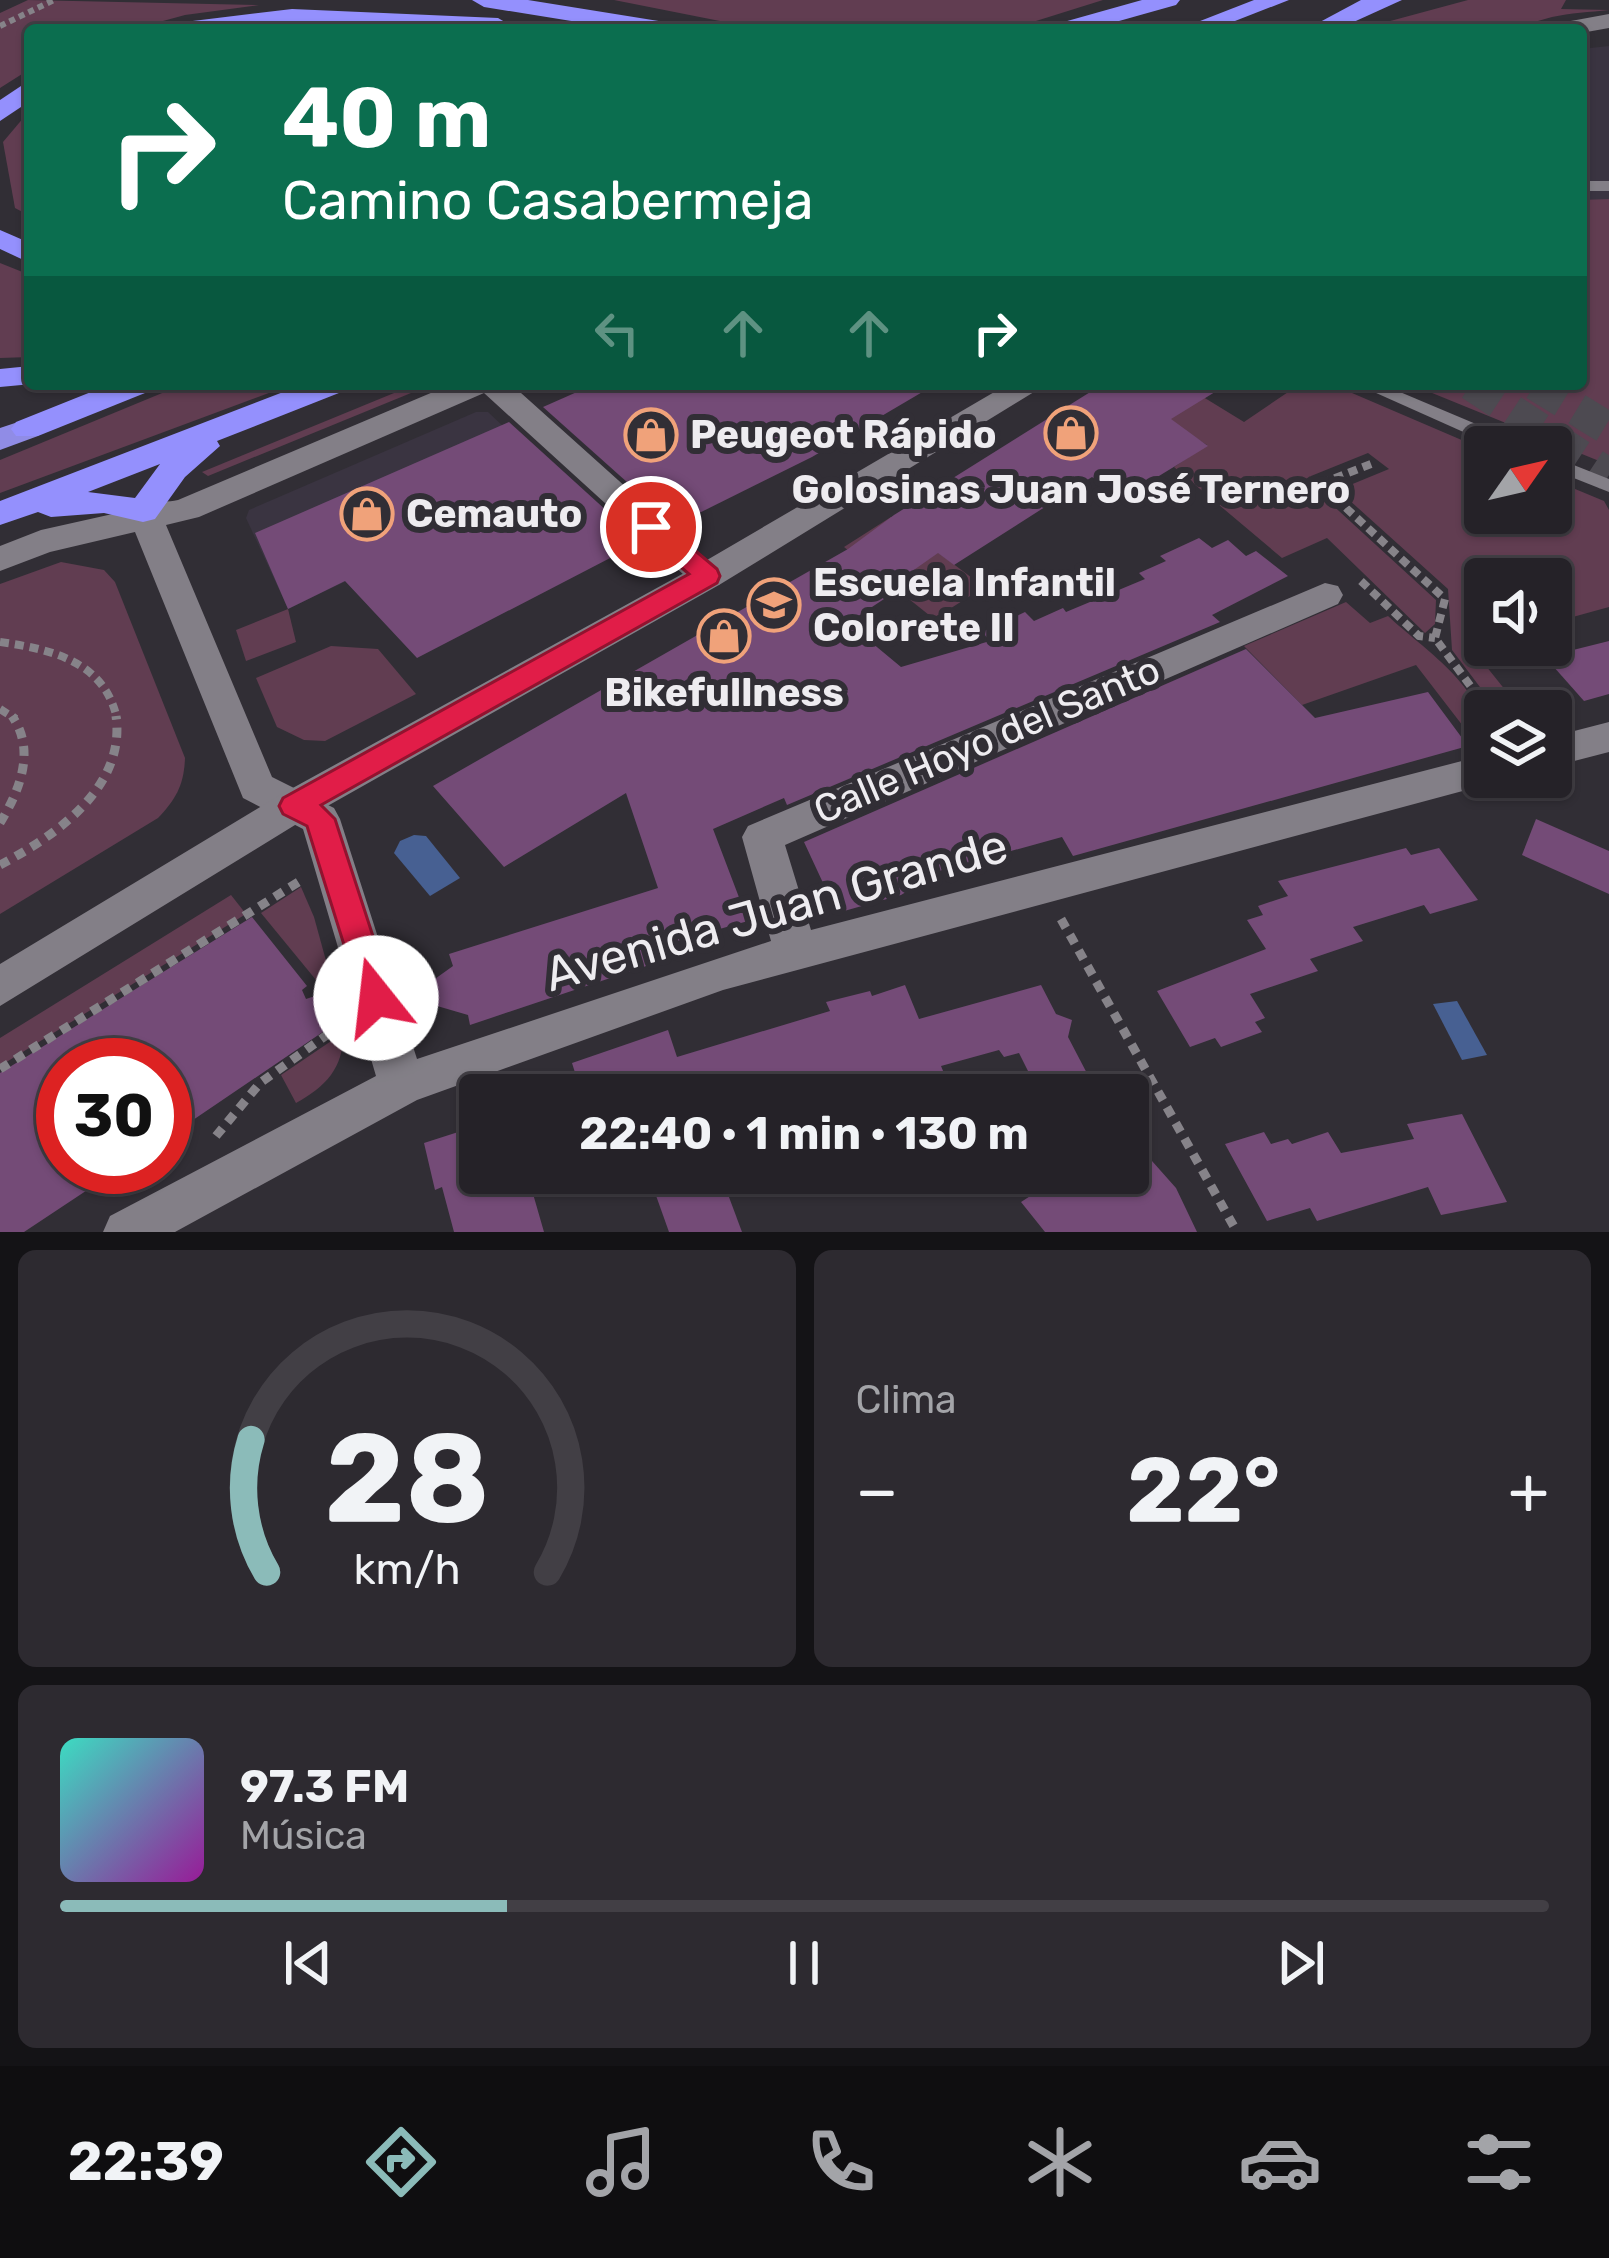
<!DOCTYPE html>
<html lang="es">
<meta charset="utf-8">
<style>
:root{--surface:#252228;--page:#2d2a30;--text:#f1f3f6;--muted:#a3a4a8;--line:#423f45;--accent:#8bbbb9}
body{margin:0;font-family:Rubik,sans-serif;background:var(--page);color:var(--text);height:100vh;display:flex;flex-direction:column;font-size:45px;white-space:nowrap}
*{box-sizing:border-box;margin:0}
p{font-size:39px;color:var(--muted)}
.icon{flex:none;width:66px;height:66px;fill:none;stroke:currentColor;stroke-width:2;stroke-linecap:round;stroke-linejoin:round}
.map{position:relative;height:1232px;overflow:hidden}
.drawer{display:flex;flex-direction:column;gap:18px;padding:18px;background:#141316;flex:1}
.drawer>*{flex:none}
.guide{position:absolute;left:24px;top:24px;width:1563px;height:366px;border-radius:12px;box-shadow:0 3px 9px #0004,0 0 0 3px var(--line);background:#0b6e4f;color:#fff;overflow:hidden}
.needle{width:78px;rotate:56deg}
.fabs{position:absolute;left:1464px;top:426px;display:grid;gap:24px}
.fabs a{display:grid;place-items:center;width:108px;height:108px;border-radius:12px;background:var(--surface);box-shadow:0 3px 9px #0004,0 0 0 3px var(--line);font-size:60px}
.speed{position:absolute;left:36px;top:1038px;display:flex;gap:24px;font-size:60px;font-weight:700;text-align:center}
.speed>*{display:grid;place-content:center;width:156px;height:156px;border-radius:50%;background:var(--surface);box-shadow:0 3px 9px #0004,0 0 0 3px var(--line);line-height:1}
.speed .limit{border:18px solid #d22;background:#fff;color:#111}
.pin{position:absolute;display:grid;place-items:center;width:102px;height:102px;color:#fff;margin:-51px;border:6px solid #fff;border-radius:50%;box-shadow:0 3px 12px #0007}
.me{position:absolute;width:132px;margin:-66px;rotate:344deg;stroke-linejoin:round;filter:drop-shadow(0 0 9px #0008)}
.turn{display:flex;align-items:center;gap:42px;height:252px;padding:0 60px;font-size:54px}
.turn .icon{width:156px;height:156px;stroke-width:2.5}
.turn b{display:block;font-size:84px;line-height:102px}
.lanes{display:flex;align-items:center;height:114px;padding:0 60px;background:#0003;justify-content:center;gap:60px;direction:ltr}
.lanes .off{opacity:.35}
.big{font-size:90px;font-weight:700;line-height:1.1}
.drawer .card{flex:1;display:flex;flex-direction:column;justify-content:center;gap:18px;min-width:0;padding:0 42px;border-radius:18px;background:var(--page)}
.drawer .dial{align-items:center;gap:0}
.dial svg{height:312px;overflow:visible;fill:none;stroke:var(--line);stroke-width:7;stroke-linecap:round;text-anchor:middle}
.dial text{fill:var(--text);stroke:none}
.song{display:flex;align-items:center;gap:36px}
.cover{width:144px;height:144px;border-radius:18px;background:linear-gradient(135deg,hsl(170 70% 55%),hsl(300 70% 35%))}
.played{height:12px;border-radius:6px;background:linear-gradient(90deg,var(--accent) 30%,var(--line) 30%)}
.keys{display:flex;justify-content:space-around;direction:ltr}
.heat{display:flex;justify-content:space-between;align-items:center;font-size:66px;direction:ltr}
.drawer .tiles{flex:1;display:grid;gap:18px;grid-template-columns:1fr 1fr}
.card:last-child{grid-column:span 2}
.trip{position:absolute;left:459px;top:1074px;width:690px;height:120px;border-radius:12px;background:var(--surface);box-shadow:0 3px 9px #0004,0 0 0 3px var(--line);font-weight:700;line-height:120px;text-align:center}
.menu{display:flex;height:192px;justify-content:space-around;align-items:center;background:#0f0e10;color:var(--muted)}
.menu .icon{width:84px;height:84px}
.menu .selected{color:var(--accent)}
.menu b{font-size:54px;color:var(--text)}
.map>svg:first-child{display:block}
</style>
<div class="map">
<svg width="1609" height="1232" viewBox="0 0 1609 1232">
<rect width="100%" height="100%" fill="#312e35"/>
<g fill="#3a3441">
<path d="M1609,46V337L1581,323V49Z"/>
<path d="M476,412H488L559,479L288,609L246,518L249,510Z"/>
</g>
<g fill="#613d51">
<path d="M28,0L259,5L185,15L130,30H30V69L0,88V13Z"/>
<path d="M614,0H1103L1007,30H765Z"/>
<path d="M1468,0H1566L1561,9L1609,10C1590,12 1570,13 1552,17C1521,25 1492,40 1460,24L1435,30H1357Z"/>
<path d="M30,110V216L15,208L3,142Z"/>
<path d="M1609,199V465L1410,384H1581V200Z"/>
<path d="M0,263L30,275V357L0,358Z"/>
<path d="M184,384H293L0,493V460Z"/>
<path d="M416,384H433L208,476L202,472Z"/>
<path d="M1109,384H1182L1244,422L1300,384H1331L1485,450V513H1551V479L1604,501L1609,510V607L1551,623V579H1485V640L1470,646L1522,711H1498L1452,650L1448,589L1338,490L1389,469L1368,453L1311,476L1315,489L1436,600L1435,624L1425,633L1327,538L1282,558L1174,467L1207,445Z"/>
<path d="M891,517L984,587L934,619L844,547Z"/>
<path d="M61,562L104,570L115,582L185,758C184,785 176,799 158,818L0,914V584Z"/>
<path d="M1346,602L1370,623L1388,616C1423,649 1485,686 1485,741L1476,743L1416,665L1302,705L1244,646Z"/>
<path d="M288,609L296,642L246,661L236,630Z"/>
<path d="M331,646L378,649L416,694L325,741L304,740L277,727L256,678Z"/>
<path d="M301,887L314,917L339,1008L261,913Z"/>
<path d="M231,895L246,914L0,1066V1038Z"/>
<path d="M343,1033C344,1068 325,1087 296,1103L281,1075Z"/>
</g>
<g fill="#476092">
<path d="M414,835L426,836L460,878L430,896L394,853L400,841Z"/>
<path d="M1457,1001L1487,1055L1462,1060L1433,1004Z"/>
</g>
<g fill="#744b77">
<path d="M595,384H936L812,457L675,525L543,407Z"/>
<path d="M1103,384H1228L1171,419L1208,446L1123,498L1092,477L954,565L938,553L881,593L887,597L848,623L901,667L990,641L982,632L1025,612L1034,621L1063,608L1066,612L1145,579L1139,573L1166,561L1160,556L1199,538L1212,548L1228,540L1246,556L1256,551L1288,576L1212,615L1220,622L787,805L784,798L713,829L748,921L677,941L682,954L470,1025L468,1015L420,1001L432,981L453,966L449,954L658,888L626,793L504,867L433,786L848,549L894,515Z"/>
<path d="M509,422L641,542L417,658L345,581L288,609L255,533Z"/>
<path d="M1609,641V694L1584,701L1545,657Z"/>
<path d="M1246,649L1315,718L1428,692L1468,746L1073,856L1062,837L942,870L901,895L837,913L804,842Z"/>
<path d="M1536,819L1609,851V894L1522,855Z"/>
<path d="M1406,848L1411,855L1439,848L1478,900L1430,914L1424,905L1353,927L1363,941L1310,959L1318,971L1250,994L1265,1018L1255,1022L1262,1032L1221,1047L1215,1038L1190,1047L1157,991L1266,949L1247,920L1263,915L1258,906L1288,896L1278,881Z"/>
<path d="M252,917L307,986L302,990L306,999L315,996L336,1023L165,1139V1065H63V1167H122L24,1232H0V1073Z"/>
<path d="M905,985L919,1019L1041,985L1056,1014L1072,1020L1068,1037L1091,1081L1040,1095L1019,1053L1004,1057L999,1050L941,1066L953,1095H582L572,1063L668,1030L677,1057L830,1011L826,1002L870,991L872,996Z"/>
<path d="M1462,1114L1507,1202L1441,1215L1428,1187L1317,1221L1310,1208L1267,1221L1225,1144L1264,1132L1271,1144L1288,1139L1292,1144L1328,1132L1341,1153L1414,1139L1407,1124Z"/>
<path d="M480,1125V1173H527L544,1232H454L442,1187L435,1190L424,1143Z"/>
<path d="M1128,1134L1176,1188L1197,1232H1045L1021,1202L1066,1173H1128Z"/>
<path d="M648,1173H720L742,1232H669Z"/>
</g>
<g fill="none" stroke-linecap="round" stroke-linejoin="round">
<g stroke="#4d4a51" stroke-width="33" stroke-dasharray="33 16" stroke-linecap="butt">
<path d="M1471,384L1609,475"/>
<path d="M1535,384L1609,429"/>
</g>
<path stroke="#868389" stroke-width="6" stroke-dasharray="6 4.5" stroke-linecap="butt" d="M0,26L54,0"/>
<g stroke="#868389" stroke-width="8" stroke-dasharray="9 6" stroke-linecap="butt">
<path d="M1371,464L1320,484L1445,599L1435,638L1489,711"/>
<path d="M1361,581L1419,636L1435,638"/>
<path d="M0,642C50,649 105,661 117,719"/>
<path d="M0,709L16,719"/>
</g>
<g stroke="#868389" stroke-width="9" stroke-dasharray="10 8" stroke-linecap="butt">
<path d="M0,823C20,790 36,750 12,716"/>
<path d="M0,865C55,836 126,788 116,716"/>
<path d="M1061,919L1237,1232"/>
<path d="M0,1069L300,881"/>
<path d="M216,1136L260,1083L342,1024"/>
</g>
<g fill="#837f87" fill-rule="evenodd">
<rect x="1581" y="181" width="28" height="10"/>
<path d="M1356,384H1381L1521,443L1523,447H1497Z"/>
<path d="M1551,456L1609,479V492L1551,469Z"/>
</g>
<g fill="#837f87" fill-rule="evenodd">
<path d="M1609,14V28L1581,33L1545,30L1549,25Z"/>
<path d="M452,384H511L725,576L719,585H695L484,393L199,517L166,525L272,777L334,808L340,819L417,1059L771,941L742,837L748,826L1325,583L1338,586L1343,595L1338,604L785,845L811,930L1485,755V777H1501L1485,785L723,990L417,1100L175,1232H103L110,1216L376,1076L303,829L243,798L135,532L50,552L0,571V546L41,530L126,511L131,503C148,498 160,504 178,500Z"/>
<path d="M1609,722V752L1551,767V737Z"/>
</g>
<path fill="#837f87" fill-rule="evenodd" d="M1008,384H1047L719,585L308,817L0,1006V964L280,795L695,567Z"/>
<path fill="#908ce6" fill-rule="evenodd" d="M27,419L38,422L43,429L38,436L0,450V428Z"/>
<g fill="#9490fd" fill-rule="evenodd">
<path d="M472,0H528L671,23L683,30H627L484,7Z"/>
<path d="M1142,0H1180L1176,5L1087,30H1049L1053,25Z"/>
<path d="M1254,0H1289L1212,30H1177Z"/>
<path d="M1361,0H1402L1336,30H1305Z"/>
<path d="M292,9L498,18L510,25L506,30L333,23L156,30L160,25Z"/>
<path d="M30,80V101L0,121V100Z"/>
<path d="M0,230L30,243V263L0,249Z"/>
<path d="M30,366L32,384L0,387V369Z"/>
<path d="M111,384H155L150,391L38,436H16L11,429L16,422Z"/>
<path d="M304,384H349L344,391L217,441L220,446L185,477L155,519L143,522L104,513L51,517L38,512L0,525V501ZM160,464L135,498L88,492Z"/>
</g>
</g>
<path fill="#e11d48" stroke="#92132f" stroke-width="3" d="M651,519L660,521L717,569L720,576L717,583L321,805L335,819L393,998L388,1009L376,1013L364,1009L307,826L283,814L279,806L283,798L689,574L642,534L638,527Z"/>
<defs>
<g id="shop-ring" transform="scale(2.7)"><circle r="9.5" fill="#312e35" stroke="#f0a27a" stroke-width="1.5"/><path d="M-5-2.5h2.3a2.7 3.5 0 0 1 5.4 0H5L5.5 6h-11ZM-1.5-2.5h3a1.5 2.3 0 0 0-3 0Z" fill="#f0a27a"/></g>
<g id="school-ring" transform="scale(2.7)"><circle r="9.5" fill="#312e35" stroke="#f0a27a" stroke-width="1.5"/><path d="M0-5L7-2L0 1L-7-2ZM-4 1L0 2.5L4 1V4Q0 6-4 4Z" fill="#f0a27a"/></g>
</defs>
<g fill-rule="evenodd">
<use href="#shop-ring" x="1071" y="433"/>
<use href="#shop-ring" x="651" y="435"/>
<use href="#shop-ring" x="367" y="514"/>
<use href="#school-ring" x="774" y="605"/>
<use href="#shop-ring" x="724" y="636"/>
</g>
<g text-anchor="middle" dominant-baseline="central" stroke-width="12" stroke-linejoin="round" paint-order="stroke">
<g font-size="39" font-weight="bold" fill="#eeecf0" stroke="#312e35" text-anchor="start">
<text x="690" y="435">Peugeot Rápido</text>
<text x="1071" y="490" text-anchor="middle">Golosinas Juan José Ternero</text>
<text x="406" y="514">Cemauto</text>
<text x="813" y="583">Escuela Infantil<tspan x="813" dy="45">Colorete II</tspan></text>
<text x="724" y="693" text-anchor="middle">Bikefullness</text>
</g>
<g font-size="39" fill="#eeecf0" stroke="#312e35">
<text transform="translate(987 740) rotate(-23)">Calle Hoyo del Santo</text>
</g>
<g font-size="48" fill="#eeecf0" stroke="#312e35">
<text transform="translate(776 910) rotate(-16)">Avenida Juan Grande</text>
</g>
</g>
</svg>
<div class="fabs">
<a><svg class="needle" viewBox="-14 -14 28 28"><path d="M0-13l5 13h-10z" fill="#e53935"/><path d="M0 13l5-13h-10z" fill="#a3a4a8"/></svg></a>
<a><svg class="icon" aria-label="sound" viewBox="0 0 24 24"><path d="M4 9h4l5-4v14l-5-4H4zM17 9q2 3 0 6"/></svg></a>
<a><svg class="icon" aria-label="layers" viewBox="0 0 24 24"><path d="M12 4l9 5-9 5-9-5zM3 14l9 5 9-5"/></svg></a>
</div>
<div class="speed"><div class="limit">30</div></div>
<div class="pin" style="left:651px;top:527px;background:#d93025"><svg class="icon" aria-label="arrive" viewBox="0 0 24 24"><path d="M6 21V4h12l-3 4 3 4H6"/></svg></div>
<svg class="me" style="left:376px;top:998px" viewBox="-20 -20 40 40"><circle r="19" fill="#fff"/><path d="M0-13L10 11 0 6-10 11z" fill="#e11d48"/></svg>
<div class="trip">22:40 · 1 min · 130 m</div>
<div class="guide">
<div class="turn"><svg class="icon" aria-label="right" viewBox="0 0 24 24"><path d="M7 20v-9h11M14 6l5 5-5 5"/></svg><div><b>40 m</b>Camino Casabermeja</div></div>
<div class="lanes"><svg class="icon off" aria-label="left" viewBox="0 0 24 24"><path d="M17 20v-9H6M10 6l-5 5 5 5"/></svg><svg class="icon off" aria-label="ahead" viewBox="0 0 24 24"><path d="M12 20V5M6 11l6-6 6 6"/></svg><svg class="icon off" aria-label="ahead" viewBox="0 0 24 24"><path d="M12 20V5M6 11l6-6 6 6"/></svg><svg class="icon" aria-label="right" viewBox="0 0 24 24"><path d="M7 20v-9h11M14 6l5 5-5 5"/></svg></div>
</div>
</div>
<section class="drawer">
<div class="tiles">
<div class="card dial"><svg viewBox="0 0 100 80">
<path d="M14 69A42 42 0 1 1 86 69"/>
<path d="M14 69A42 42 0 0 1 10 35" stroke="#8bbbb9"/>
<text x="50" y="56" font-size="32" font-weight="700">28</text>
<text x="50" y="72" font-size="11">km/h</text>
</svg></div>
<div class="card"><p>Clima</p>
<div class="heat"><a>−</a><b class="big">22°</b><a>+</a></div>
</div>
<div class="card">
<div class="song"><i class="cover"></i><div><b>97.3 FM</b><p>Música</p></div></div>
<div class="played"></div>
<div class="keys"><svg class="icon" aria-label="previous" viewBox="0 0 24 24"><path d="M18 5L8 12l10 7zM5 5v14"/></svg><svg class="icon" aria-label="pause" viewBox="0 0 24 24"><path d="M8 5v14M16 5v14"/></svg><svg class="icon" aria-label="next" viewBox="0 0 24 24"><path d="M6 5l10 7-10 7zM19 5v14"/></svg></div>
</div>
</div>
</section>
<nav class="menu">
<b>22:39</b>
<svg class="icon selected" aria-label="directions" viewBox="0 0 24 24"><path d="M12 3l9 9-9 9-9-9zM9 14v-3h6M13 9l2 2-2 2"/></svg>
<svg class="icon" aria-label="music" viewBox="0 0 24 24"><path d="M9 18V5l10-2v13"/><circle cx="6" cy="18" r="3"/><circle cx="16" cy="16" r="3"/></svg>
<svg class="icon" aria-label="phone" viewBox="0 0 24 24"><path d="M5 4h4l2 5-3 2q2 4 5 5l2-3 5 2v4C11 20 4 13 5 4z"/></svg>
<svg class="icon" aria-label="climate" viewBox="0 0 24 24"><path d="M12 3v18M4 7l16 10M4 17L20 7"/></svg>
<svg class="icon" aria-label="car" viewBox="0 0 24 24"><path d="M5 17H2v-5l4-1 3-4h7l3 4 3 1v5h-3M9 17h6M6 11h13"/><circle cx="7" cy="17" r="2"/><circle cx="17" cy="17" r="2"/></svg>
<svg class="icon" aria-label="filters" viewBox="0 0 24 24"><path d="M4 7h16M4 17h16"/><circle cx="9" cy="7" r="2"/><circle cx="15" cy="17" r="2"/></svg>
</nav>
